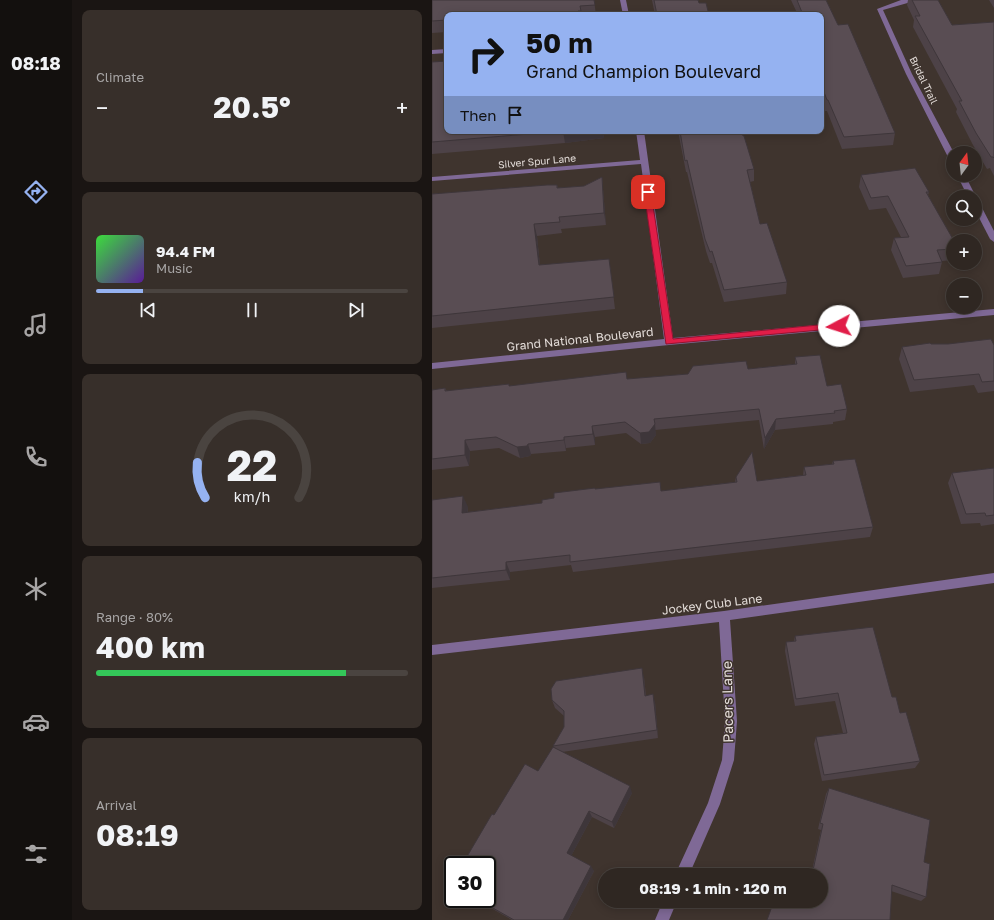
<!DOCTYPE html>
<meta charset="utf-8">
<style>
:root{--surface:#2f2722;--page:#372f2a;--text:#f1f3f6;--muted:#a7a5a5;--line:#4a4440;--accent:#95b2f1}
body{margin:0;font-family:"Golos Text",sans-serif;background:var(--page);color:var(--text);height:100vh;display:flex;flex-direction:column;font-size:15px;white-space:nowrap}
*{box-sizing:border-box;margin:0}
p{font-size:13px;color:var(--muted)}
.icon{flex:none;width:22px;height:22px;fill:none;stroke:currentColor;stroke-width:2;stroke-linecap:round;stroke-linejoin:round}
.map{position:relative;flex:1;overflow:hidden}
.sheet{display:flex;flex-direction:column;gap:10px;padding:10px;background:#1a1513;width:360px}
.sheet>*{flex:none}
.top-card{position:absolute;left:12px;top:12px;width:380px;height:122px;border-radius:8px;box-shadow:0 2px 10px #0003,0 0 0 1px var(--line);background:#95b2f1;color:#111;overflow:hidden}
.needle{width:26px;rotate:15deg}
.fabs{position:absolute;left:514px;top:146px;display:grid;gap:8px}
.fabs a{display:grid;place-items:center;width:36px;height:36px;border-radius:50%;background:var(--surface);box-shadow:0 2px 10px #0003,0 0 0 1px var(--line);font-size:20px}
.speed{position:absolute;left:12px;top:856px;display:flex;gap:8px;font-size:20px;font-weight:700;text-align:center}
.speed>*{display:grid;place-content:center;width:52px;height:52px;border-radius:50%;background:var(--surface);box-shadow:0 2px 10px #0003,0 0 0 1px var(--line);line-height:1}
.speed .limit{border:2px solid #111;border-radius:6px;background:#fff;color:#111}
.pin{position:absolute;display:grid;place-items:center;width:34px;height:34px;color:#fff;margin:-17px;border-radius:8px;box-shadow:0 2px 6px #0006}
.me{position:absolute;width:44px;margin:-22px;rotate:265deg;stroke-linejoin:round;filter:drop-shadow(0 0 3px #0008)}
.turn{display:flex;align-items:center;gap:14px;height:84px;padding:0 16px;font-size:18px}
.turn .icon{width:52px;height:52px;stroke-width:2.5}
.turn b{display:block;font-size:28px;line-height:34px}
.then{display:flex;align-items:center;height:38px;padding:0 16px;background:#0003;gap:8px;font-size:15px}
.big{font-size:30px;font-weight:700;line-height:1.1}
.sheet .card{flex:1;display:flex;flex-direction:column;justify-content:center;gap:6px;min-width:0;padding:0 14px;border-radius:8px;background:var(--page)}
.sheet .dial{align-items:center;gap:0}
.dial svg{height:104px;overflow:visible;fill:none;stroke:var(--line);stroke-width:7;stroke-linecap:round;text-anchor:middle}
.dial text{fill:var(--text);stroke:none}
.song{display:flex;align-items:center;gap:12px}
.cover{width:48px;height:48px;border-radius:6px;background:linear-gradient(135deg,hsl(120 70% 55%),hsl(270 70% 35%))}
.played{height:4px;border-radius:2px;background:linear-gradient(90deg,var(--accent) 15%,var(--line) 15%)}
.keys{display:flex;justify-content:space-around;direction:ltr}
.heat{display:flex;justify-content:space-between;align-items:center;font-size:22px;direction:ltr}
.charge{height:6px;border-radius:3px;background:linear-gradient(90deg,#34c759 80%,var(--line) 0)}
.trip{position:absolute;left:166px;top:868px;width:230px;height:40px;border-radius:20px;background:var(--surface);box-shadow:0 2px 10px #0003,0 0 0 1px var(--line);font-weight:700;line-height:40px;text-align:center}
main{display:flex;flex:1;min-height:0}
.dock{display:flex;flex-direction:column;width:72px;justify-content:space-around;align-items:center;background:#13100e;color:var(--muted)}
.dock .icon{width:28px;height:28px}
.dock .on{color:var(--accent)}
.dock b{font-size:18px;color:var(--text)}
.map>svg:first-child{display:block}
</style>
<main>
<nav class="dock">
<b>08:18</b>
<svg class="icon on" aria-label="directions" viewBox="0 0 24 24"><path d="M12 3l9 9-9 9-9-9zM9 14v-3h6M13 9l2 2-2 2"/></svg>
<svg class="icon" aria-label="music" viewBox="0 0 24 24"><path d="M9 18V5l10-2v13"/><circle cx="6" cy="18" r="3"/><circle cx="16" cy="16" r="3"/></svg>
<svg class="icon" aria-label="phone" viewBox="0 0 24 24"><path d="M5 4h4l2 5-3 2q2 4 5 5l2-3 5 2v4C11 20 4 13 5 4z"/></svg>
<svg class="icon" aria-label="climate" viewBox="0 0 24 24"><path d="M12 3v18M4 7l16 10M4 17L20 7"/></svg>
<svg class="icon" aria-label="car" viewBox="0 0 24 24"><path d="M5 17H2v-5l4-1 3-4h7l3 4 3 1v5h-3M9 17h6M6 11h13"/><circle cx="7" cy="17" r="2"/><circle cx="17" cy="17" r="2"/></svg>
<svg class="icon" aria-label="filters" viewBox="0 0 24 24"><path d="M4 7h16M4 17h16"/><circle cx="9" cy="7" r="2"/><circle cx="15" cy="17" r="2"/></svg>
</nav>
<section class="sheet">
<div class="card"><p>Climate</p>
<div class="heat"><a>−</a><b class="big">20.5°</b><a>+</a></div>
</div>
<div class="card">
<div class="song"><i class="cover"></i><div><b>94.4 FM</b><p>Music</p></div></div>
<div class="played"></div>
<div class="keys"><svg class="icon" aria-label="previous" viewBox="0 0 24 24"><path d="M18 5L8 12l10 7zM5 5v14"/></svg><svg class="icon" aria-label="pause" viewBox="0 0 24 24"><path d="M8 5v14M16 5v14"/></svg><svg class="icon" aria-label="next" viewBox="0 0 24 24"><path d="M6 5l10 7-10 7zM19 5v14"/></svg></div>
</div>
<div class="card dial"><svg viewBox="0 0 100 80">
<path d="M14 69A42 42 0 1 1 86 69"/>
<path d="M14 69A42 42 0 0 1 8 42" stroke="#95b2f1"/>
<text x="50" y="56" font-size="32" font-weight="700">22</text>
<text x="50" y="72" font-size="11">km/h</text>
</svg></div>
<div class="card"><p>Range · 80%</p><b class="big">400 km</b><div class="charge"></div></div>
<div class="card"><p>Arrival</p><b class="big">08:19</b></div>
</section>
<div class="map">
<svg width="562" height="920" viewBox="0 0 562 920">
<rect width="100%" height="100%" fill="#3f342e"/>
<g fill="none" stroke-linecap="round" stroke-linejoin="round">
<g fill="#7f6996" fill-rule="evenodd">
<path d="M188,0H194L197,15H191Z"/>
<path d="M469,0H486L451,10L480,74L522,153L521,161L517,159L474,74L445,9Z"/>
<path d="M15,49V53L0,54V50Z"/>
<path d="M204,131H212L241,338L562,309V315L237,345L0,369V363L232,339L209,164L0,181V177L208,160Z"/>
<path d="M525,175H533L544,197L543,198V197H536Z"/>
<path d="M543,200L547,202L562,231V242L558,239L543,210Z"/>
<path d="M562,573V583L298,620L305,721L302,760L288,804L257,875H243L276,803L290,760L293,721L287,622L0,655V645L292,611Z"/>
<path d="M231,901H245L237,920H223Z"/>
</g>
</g>
<g fill="#4d4247">
<path d="M0,0H162L164,15H15V32L0,33Z"/>
<path d="M220,0H266L267,3L277,15H223Z"/>
<path d="M359,0H394L406,25L463,133L461,145L410,149L395,111H393L389,99V15H366Z"/>
<path d="M476,0H506L520,25L562,22V176L558,168L555,169L541,145L524,112L525,109L481,27L482,20L475,5Z"/>
<path d="M557,0H562V8Z"/>
<path d="M0,62L15,131H171L172,138L133,143L0,154Z"/>
<path d="M246,131H304L322,169V181L318,182L328,224L355,282L354,294L292,302L280,263H278L274,251L255,172H254Z"/>
<path d="M429,175L497,192L496,195L521,241V260L510,261V262L507,274L471,278L459,250L462,238L469,237L454,208L437,210L427,187Z"/>
<path d="M170,177L174,225L129,229L130,233L105,236L108,265L177,259L183,309L0,328V194L125,185L126,188L152,186Z"/>
<path d="M499,344L562,345V391L546,393L542,385L478,392L467,359L470,347Z"/>
<path d="M363,357L395,386L415,409L413,420L401,422V424L343,430L332,449L327,420L223,430L224,435L218,443L209,444L194,433L163,437V445L134,448V451L99,454L98,456L88,458L67,448L38,451L37,466L0,470V390L13,388L15,391L77,384V386L195,379L316,369L363,364Z"/>
<path d="M401,461L441,527L438,537L141,572L139,565L78,572V580L0,588V500L36,507V512L110,503L122,498L163,489L229,491L303,482L304,477L325,481L371,475L372,467L400,464Z"/>
<path d="M562,468V524L549,526L548,523L529,524L516,483L520,473Z"/>
<path d="M363,636L460,697L468,713L488,761L483,768L390,781L382,744L384,737L411,733L403,701L363,706L353,651L354,642L362,641Z"/>
<path d="M212,677L214,696L223,702L226,738L130,752L200,793L182,828L160,817L139,856L162,871L136,920H80L43,899H55L62,815L106,771L123,748L121,746L132,727V716L123,708L120,700Z"/>
<path d="M397,788L492,862L494,897L489,901L459,891L355,906L357,901H389V875H379L389,830L386,829L394,794Z"/>
</g>
<g fill="#3e363a">
<path d="M131,131H171L172,138L133,143Z"/>
<path d="M170,177L174,225L172,213Z"/>
<path d="M102,224L105,236L109,277L107,265Z"/>
<path d="M344,419L343,430L332,449L333,438Z"/>
<path d="M223,424L224,435L218,443L209,444L208,433Z"/>
<path d="M160,426L163,437V445L161,434Z"/>
<path d="M132,437L134,448V451L132,440Z"/>
<path d="M33,440L38,451L37,466L33,455Z"/>
<path d="M96,444L99,454L98,456L88,458L85,447Z"/>
<path d="M31,496L36,507L35,523L30,513Z"/>
<path d="M74,562L78,572V580L74,570Z"/>
<path d="M210,668L212,677L214,704L213,696Z"/>
<path d="M221,694L223,702L226,738L225,730Z"/>
<path d="M198,786L200,793L182,828L180,822Z"/>
<path d="M157,811L160,817L138,858L135,853Z"/>
<path d="M159,866L162,871L136,920H131Z"/>
</g>
<g fill="#594d53" stroke="#3e363a">
<path d="M0,0H162L163,5L148,6L149,11H146L147,15H15V20L0,21Z"/>
<path d="M222,0H266L267,3H274L277,15H225Z"/>
<path d="M365,0H394L406,25L416,24L463,133L412,137L396,100H395L389,84V15H371Z"/>
<path d="M480,0H506L520,25L562,22V158L561,157H559L544,133L527,101H530L483,16H488Z"/>
<path d="M15,61V131H133L0,142V62Z"/>
<path d="M248,131H304L312,136L322,169L315,170L328,224L335,223L355,282L292,290L280,251L278,252L273,239L255,160L253,161Z"/>
<path d="M483,168L497,192H494L522,241H521V249L505,250L510,262L474,266L462,238L477,237L456,196L439,198L429,175Z"/>
<path d="M170,177L172,213L127,217L128,222L102,224L107,265L177,259L182,297L0,316V194L115,185H125V188L152,186Z"/>
<path d="M559,339L562,345V381L550,382L547,374L482,380L470,347L498,343L499,344H516Z"/>
<path d="M388,355L395,386L409,384L415,409L402,411L403,413L344,419L333,438L327,409L222,419L223,424L217,432L208,433L193,422L160,426L161,434L132,437V440L96,444L95,446L85,447L64,437L33,440V455L0,459V390L13,388V391L77,384V386L194,372L195,379L256,374L261,366L314,361L316,369L365,364L363,357Z"/>
<path d="M320,452L325,481L374,475L372,467L402,464L401,461L423,459L441,527L138,562V555L74,562V570L0,578V500L31,496L30,513L110,503V500L122,498V493L163,488V489L228,482L229,491L305,482L304,477Z"/>
<path d="M562,468V515L554,516L553,513L534,514L520,473Z"/>
<path d="M441,627L460,697H464L468,713L474,712L488,761L392,775L384,737L415,733L406,693L364,699L354,642L364,641L363,636Z"/>
<path d="M210,668L213,696L221,694L225,730L121,746L132,727V711L120,700L119,689L124,681Z"/>
<path d="M121,747L198,786L180,822L157,811L135,853L159,866L131,920H82L45,899H55V865H30L60,814L62,815L93,764L106,771Z"/>
<path d="M397,788L498,820L492,862L498,864L494,897L460,885L458,920H335L342,901H346L356,906L358,901H389V875H380L391,824L388,823Z"/>
<path d="M367,872L372,875H366Z"/>
<path d="M21,881V886L19,885Z"/>
</g>
<path fill="#e11d48" stroke="#92132f" d="M216,190L219,192L241,339L407,323L410,324V328L234,344L212,192Z"/>
<g text-anchor="middle" dominant-baseline="central" stroke-width="3" stroke-linejoin="round" paint-order="stroke">
<g font-size="10" fill="#e3dcd8" stroke="#3f342e">
<text transform="translate(492 80) rotate(64)">Bridal Trail</text>
<text transform="translate(105 161) rotate(-5)">Silver Spur Lane</text>
</g>
<g font-size="12" fill="#e3dcd8" stroke="#3f342e">
<text transform="translate(148 339) rotate(-6)">Grand National Boulevard</text>
<text transform="translate(280 604) rotate(-7)">Jockey Club Lane</text>
</g>
<g font-size="14" fill="#e3dcd8" stroke="#3f342e">
<text transform="translate(295 702) rotate(-91)">Pacers Lane</text>
</g>
</g>
</svg>
<div class="fabs">
<a><svg class="needle" viewBox="-14 -14 28 28"><path d="M0-13l5 13h-10z" fill="#e53935"/><path d="M0 13l5-13h-10z" fill="#a7a5a5"/></svg></a>
<a><svg class="icon" aria-label="search" viewBox="0 0 24 24"><circle cx="10" cy="10" r="6"/><path d="M15 15l6 6"/></svg></a>
<a>+</a>
<a>−</a>
</div>
<div class="speed"><div class="limit">30</div></div>
<div class="pin" style="left:216px;top:192px;background:#d93025"><svg class="icon" aria-label="arrive" viewBox="0 0 24 24"><path d="M6 21V4h12l-3 4 3 4H6"/></svg></div>
<svg class="me" style="left:407px;top:326px" viewBox="-20 -20 40 40"><circle r="19" fill="#fff"/><path d="M0-13L10 11 0 6-10 11z" fill="#e11d48"/></svg>
<div class="trip">08:19 · 1 min · 120 m</div>
<div class="top-card">
<div class="turn"><svg class="icon" aria-label="right" viewBox="0 0 24 24"><path d="M7 20v-9h11M14 6l5 5-5 5"/></svg><div><b>50 m</b>Grand Champion Boulevard</div></div>
<div class="then">Then<svg class="icon" aria-label="arrive" viewBox="0 0 24 24"><path d="M6 21V4h12l-3 4 3 4H6"/></svg></div>
</div>
</div>
</main>
